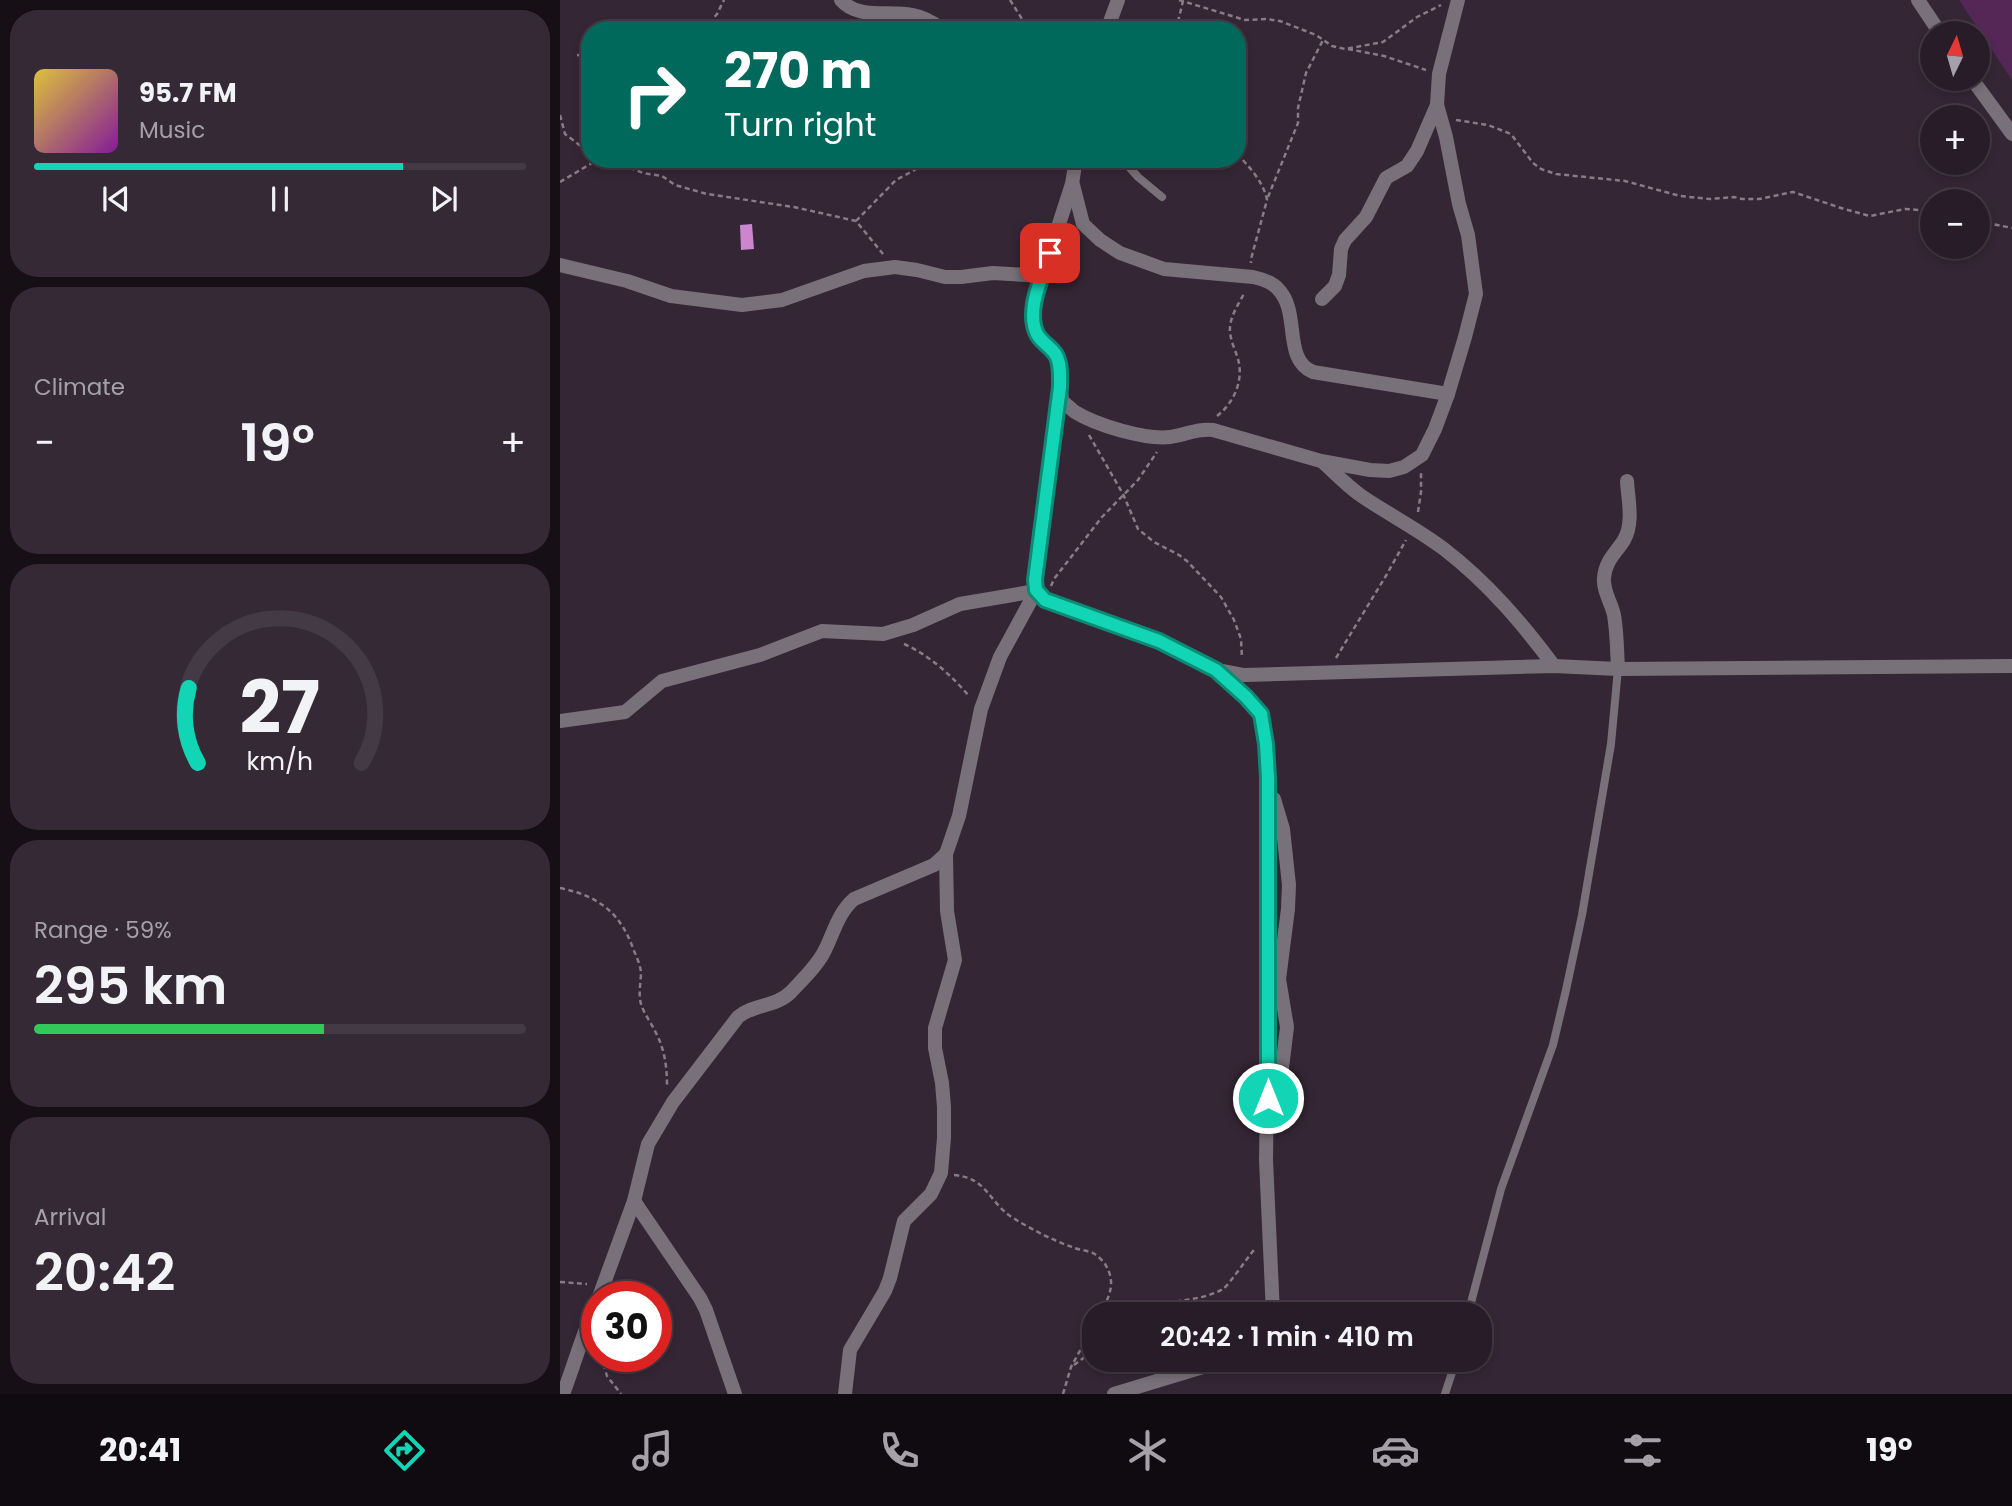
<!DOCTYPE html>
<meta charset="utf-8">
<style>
:root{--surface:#281c28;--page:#342934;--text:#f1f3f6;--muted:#a5a1a8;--line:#443a45;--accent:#11d5b4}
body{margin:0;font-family:Poppins,sans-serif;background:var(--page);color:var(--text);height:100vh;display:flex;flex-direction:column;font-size:26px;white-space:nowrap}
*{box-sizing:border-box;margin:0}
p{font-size:23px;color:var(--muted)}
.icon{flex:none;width:38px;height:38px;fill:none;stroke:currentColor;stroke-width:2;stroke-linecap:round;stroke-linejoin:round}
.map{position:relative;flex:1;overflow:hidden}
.details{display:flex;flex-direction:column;gap:10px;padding:10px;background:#160f16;width:560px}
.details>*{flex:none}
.banner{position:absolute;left:21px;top:21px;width:665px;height:147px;border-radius:28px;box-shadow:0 4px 10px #0003,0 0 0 2px var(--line);background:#00695c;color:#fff;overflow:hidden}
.needle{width:46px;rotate:5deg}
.buttons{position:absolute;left:1360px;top:21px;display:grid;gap:14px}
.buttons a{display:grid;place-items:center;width:70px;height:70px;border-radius:50%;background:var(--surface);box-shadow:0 4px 10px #0003,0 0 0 2px var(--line);font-size:35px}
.speed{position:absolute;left:21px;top:1281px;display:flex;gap:14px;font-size:35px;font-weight:700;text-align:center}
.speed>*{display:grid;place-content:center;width:91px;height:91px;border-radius:50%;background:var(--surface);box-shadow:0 4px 10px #0003,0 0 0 2px var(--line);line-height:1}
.speed .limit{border:10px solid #d22;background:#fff;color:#111}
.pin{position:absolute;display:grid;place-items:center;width:60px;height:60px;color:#fff;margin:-30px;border-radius:14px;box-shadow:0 4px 10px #0006}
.me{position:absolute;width:77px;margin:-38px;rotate:0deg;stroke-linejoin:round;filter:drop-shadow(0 0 5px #0008)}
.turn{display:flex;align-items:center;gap:24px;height:147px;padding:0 28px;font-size:32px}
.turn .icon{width:91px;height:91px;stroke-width:2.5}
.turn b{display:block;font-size:49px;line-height:60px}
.big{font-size:52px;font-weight:600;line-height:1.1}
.details .tile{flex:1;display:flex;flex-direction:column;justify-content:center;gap:10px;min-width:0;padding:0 24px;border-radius:28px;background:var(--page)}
.details .dial{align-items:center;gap:0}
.dial svg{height:182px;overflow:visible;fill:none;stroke:var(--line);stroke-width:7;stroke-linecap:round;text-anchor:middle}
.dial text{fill:var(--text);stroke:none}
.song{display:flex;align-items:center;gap:21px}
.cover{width:84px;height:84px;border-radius:10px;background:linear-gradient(135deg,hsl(50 70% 55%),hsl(290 70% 35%))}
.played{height:7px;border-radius:4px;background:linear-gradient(90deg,var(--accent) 75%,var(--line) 75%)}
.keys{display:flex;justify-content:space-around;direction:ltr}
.heat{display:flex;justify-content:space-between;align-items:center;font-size:38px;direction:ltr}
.charge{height:10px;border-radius:5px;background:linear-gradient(90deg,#34c759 59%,var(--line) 0)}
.trip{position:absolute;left:522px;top:1302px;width:410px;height:70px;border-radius:28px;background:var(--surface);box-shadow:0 4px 10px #0003,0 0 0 2px var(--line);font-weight:600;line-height:70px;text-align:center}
.dock{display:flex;height:112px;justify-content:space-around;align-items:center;background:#100b10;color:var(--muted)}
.dock .icon{width:49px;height:49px}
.dock .current{color:var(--accent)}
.dock b{font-size:32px;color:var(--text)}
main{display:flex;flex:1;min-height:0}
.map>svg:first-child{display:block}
</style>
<main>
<section class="details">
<div class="tile">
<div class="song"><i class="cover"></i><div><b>95.7 FM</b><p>Music</p></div></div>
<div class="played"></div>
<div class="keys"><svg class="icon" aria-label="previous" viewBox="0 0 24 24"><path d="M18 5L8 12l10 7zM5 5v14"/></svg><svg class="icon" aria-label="pause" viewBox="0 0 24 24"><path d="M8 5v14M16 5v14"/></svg><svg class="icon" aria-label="next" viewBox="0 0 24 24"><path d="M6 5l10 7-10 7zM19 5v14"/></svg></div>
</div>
<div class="tile"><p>Climate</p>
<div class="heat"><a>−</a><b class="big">19°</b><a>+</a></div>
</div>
<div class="tile dial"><svg viewBox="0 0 100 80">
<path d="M14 69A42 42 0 1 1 86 69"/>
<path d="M14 69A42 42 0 0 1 10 36" stroke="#11d5b4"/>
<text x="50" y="56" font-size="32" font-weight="700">27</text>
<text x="50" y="72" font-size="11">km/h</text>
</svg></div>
<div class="tile"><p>Range · 59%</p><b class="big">295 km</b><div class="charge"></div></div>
<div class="tile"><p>Arrival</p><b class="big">20:42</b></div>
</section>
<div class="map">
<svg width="1452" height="1394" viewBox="0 0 1452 1394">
<rect width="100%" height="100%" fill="#352635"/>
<path fill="#552756" d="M1399,0H1452V80Z"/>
<path fill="#cd86ce" d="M192,224L194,249L181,250L180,225Z"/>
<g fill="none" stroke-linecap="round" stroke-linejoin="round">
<g stroke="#887c88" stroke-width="2.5" stroke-dasharray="5 3.5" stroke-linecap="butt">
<path d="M450,0L469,30"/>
<path d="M619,0L685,20L707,19L720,21L756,35L772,46L785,49L823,42L857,17L881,5"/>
<path d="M144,30L157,14L164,0"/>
<path d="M616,30L623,1"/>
<path d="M788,49L824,56L866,70"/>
<path d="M17,55L30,56"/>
<path d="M0,115L5,134L30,153"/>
<path d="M896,120L928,125L951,134L973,163L981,169L996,174L1065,181L1120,196L1150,199L1174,197L1182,199H1199L1233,192L1284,209L1310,216L1345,209L1372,211"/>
<path d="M677,154C689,166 704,183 707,200L691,259V263"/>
<path d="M0,182L32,163L43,160L61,164L83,173L102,176L115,185L147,194L234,207L296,221L323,254"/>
<path d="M708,197L738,123V108L746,73L763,40"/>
<path d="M296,221L336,180L375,159"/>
<path d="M1418,221L1452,228"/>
<path d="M657,416C674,403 684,380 678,359C675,349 669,338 670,327C671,315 679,303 685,292"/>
<path d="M529,435L563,494L578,529L594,542L619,555L627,561L661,597L674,620L681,639L682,658"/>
<path d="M858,512L861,492V473"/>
<path d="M491,586L494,579L542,517L578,480L597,452"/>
<path d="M344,644C369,655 391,675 409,696"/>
<path d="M776,658L827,574L846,540"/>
<path d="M0,888C39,896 61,913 74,951C77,957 80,965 81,972C81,982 78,994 81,1004C84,1014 92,1024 96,1033C105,1050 107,1068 107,1086"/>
<path d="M394,1175C428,1178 428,1202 453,1218C471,1229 492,1240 512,1247C518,1250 526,1250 533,1253C537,1255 542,1260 545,1264C557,1283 549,1297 540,1314"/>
<path d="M0,1282L27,1284"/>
<path d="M567,1314C589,1299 635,1305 663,1289C669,1285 687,1258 694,1250"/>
<path d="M41,1356L47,1376L61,1394"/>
<path d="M514,1365L534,1350"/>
<path d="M503,1394L511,1367L534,1325"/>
</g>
<g stroke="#797179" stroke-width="8">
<path d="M562,159L578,177L602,197"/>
<path d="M908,1314L941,1189L993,1045L1006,990L1022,915L1051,744L1058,669"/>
<path d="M885,1394L896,1360"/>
</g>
<g stroke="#797179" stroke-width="14">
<path d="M281,0C298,20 329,10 352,15C364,17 374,23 383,30"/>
<path d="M1358,0L1380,33"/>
<path d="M547,30L558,0"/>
<path d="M1412,79L1452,134"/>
<path d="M516,159L512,184L476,295C474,307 471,321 477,333C481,341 491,346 495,354C501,364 500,377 500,387L475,580L476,591L486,600L599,641L656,670L686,697L701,714L706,744L708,777L707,875L709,968L706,1160L713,1314"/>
<path d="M513,185L523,224L540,240L560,253L604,269L693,277C702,279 712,282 718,289C741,312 722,359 753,372L888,394"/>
<path d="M0,265L67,281L111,296L182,305L222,300L304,271L335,267L357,270L385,277H401L433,273L483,276"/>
<path d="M762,299L775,286L779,275L781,249L785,240L806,217L826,178L847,166L857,151L877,105"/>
<path d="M501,389L502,401C506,404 511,409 515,412C536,425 585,440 610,437C626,435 637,428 653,430L761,461L810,470L829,471L844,467L862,455L875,429L888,394L905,337L916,294L908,235L899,204L886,137L877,105L879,74L898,0"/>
<path d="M763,462C776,474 788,487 803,497C830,515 859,530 884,549C928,583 962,623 994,666"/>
<path d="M1058,669C1057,651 1057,632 1054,615C1051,602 1043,591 1044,578C1045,561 1056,553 1064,540C1074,523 1068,499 1067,481"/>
<path d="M658,670L684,675L994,666L1058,669L1452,666"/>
<path d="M0,721L65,712L102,681L200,655L262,631L323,634L353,625L400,604L476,591"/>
<path d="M713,1099L722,1068L727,1027L719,979L728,909L729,885L723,829L714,799"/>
<path d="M74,1201L140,1298L146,1310L175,1394"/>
<path d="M39,1297L74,1201L88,1144L113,1102L178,1017C193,1004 216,1007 231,992C242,980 258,965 265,950C274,932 278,913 294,899L374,865L386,854"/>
<path d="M3,1394C15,1363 23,1332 37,1302"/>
<path d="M285,1394L290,1350L325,1291L330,1278L344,1221L371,1194L381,1173L384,1138V1107L382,1083L375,1048V1028L395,960L387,911L386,854L399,816L421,709L440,657L476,591"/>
<path d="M554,1394L666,1360"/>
</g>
</g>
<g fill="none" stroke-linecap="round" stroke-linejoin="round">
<g stroke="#0b8a75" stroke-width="18">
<path id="route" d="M490,253C483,276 465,310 477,334C481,342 491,347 496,355C501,364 500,376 500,387L475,580L476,590L485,600L599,641L656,670L686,697L701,714L706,744L708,777V1098"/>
</g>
<use href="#route" stroke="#11d5b4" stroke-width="12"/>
</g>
</svg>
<div class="buttons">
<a><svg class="needle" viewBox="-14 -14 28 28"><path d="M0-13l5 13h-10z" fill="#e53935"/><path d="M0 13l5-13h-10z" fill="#a5a1a8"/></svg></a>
<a>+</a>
<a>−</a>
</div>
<div class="speed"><div class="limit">30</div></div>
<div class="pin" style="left:490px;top:253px;background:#d93025"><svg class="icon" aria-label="arrive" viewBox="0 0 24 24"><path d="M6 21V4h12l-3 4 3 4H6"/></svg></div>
<svg class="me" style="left:708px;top:1098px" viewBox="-20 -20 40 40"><circle r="17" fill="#11d5b4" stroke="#fff" stroke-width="3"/><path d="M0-11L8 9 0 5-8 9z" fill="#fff"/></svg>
<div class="trip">20:42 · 1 min · 410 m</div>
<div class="banner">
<div class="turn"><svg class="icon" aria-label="right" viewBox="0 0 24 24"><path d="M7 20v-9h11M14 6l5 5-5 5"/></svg><div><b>270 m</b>Turn right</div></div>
</div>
</div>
</main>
<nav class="dock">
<b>20:41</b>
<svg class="icon current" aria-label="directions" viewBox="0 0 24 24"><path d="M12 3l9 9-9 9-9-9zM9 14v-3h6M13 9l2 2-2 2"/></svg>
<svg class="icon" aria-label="music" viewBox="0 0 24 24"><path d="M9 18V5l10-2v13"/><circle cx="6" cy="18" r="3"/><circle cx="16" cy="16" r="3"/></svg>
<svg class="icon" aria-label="phone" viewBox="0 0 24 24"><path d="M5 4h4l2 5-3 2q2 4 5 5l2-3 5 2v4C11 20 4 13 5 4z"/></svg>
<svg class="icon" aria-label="climate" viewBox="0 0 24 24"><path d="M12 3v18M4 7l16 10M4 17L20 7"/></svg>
<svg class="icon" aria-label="car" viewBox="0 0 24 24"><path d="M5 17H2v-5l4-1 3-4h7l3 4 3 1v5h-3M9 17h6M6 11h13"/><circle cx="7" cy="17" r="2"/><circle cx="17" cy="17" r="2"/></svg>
<svg class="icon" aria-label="filters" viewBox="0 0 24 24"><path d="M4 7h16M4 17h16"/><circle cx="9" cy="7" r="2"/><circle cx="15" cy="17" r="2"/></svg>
<b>19°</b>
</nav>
